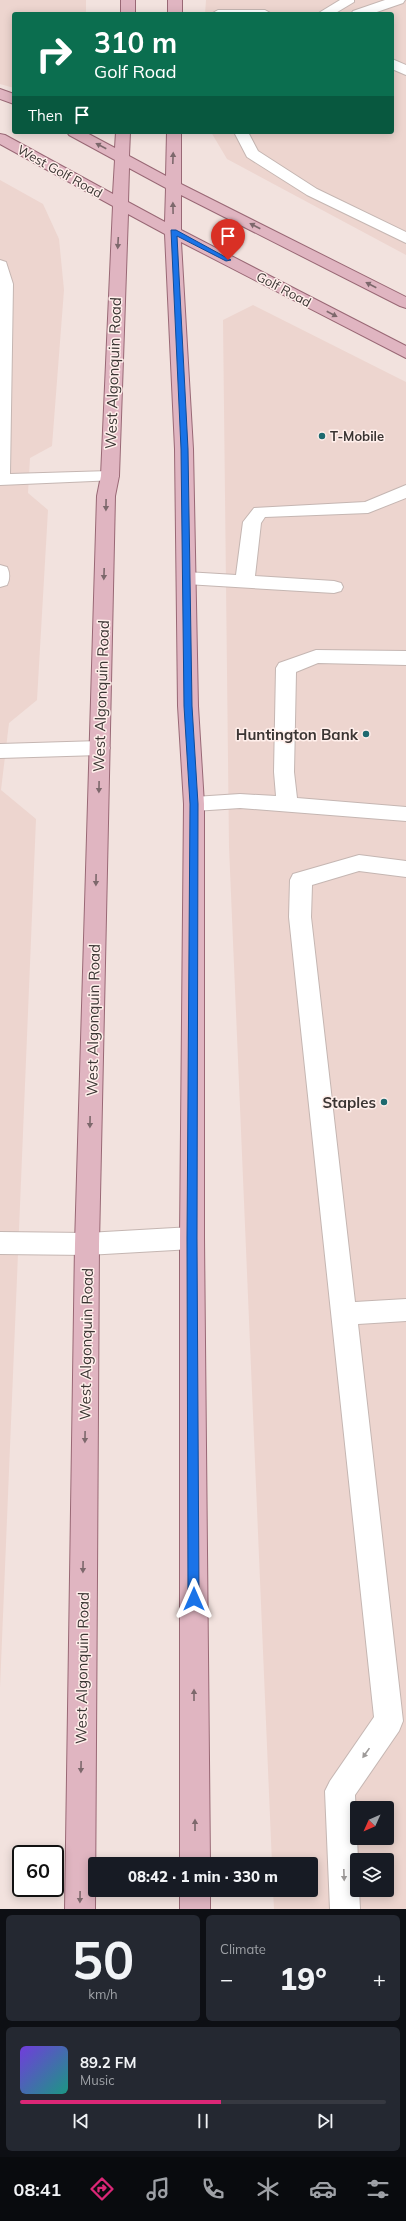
<!DOCTYPE html>
<meta charset="utf-8">
<style>
:root{--surface:#171b24;--page:#242831;--text:#f1f3f6;--muted:#9ea1a6;--line:#363941;--accent:#db2777}
body{margin:0;font-family:Mulish,sans-serif;background:var(--page);color:var(--text);height:100vh;display:flex;flex-direction:column;font-size:15px;white-space:nowrap}
*{box-sizing:border-box;margin:0}
p{font-size:13px;color:var(--muted)}
.icon{flex:none;width:22px;height:22px;fill:none;stroke:currentColor;stroke-width:2;stroke-linecap:round;stroke-linejoin:round}
.map{position:relative;height:1909px;overflow:hidden}
.side{display:flex;flex-direction:column;gap:6px;padding:6px;background:#0d0f14;flex:1}
.side>*{flex:none}
.hud{position:absolute;left:12px;top:12px;width:382px;height:122px;border-radius:4px;box-shadow:0 2px 10px #0003;background:#0b6e4f;color:#fff;overflow:hidden}
.needle{width:26px;rotate:225deg}
.controls{position:absolute;left:350px;top:1801px;display:grid;gap:8px}
.controls a{display:grid;place-items:center;width:44px;height:44px;border-radius:4px;background:var(--surface);box-shadow:0 2px 10px #0003;font-size:20px}
.speed{position:absolute;left:12px;top:1845px;display:flex;gap:8px;font-size:20px;font-weight:700;text-align:center}
.speed>*{display:grid;place-content:center;width:52px;height:52px;border-radius:50%;background:var(--surface);box-shadow:0 2px 10px #0003;line-height:1}
.speed .limit{border:2px solid #111;border-radius:6px;background:#fff;color:#111}
.pin{position:absolute;display:grid;place-items:center;width:34px;height:34px;color:#fff;margin:-41px -17px;border-radius:50% 50% 50% 0;rotate:-45deg;box-shadow:0 0 4px #0007}
.pin .icon{rotate:45deg}
.me{position:absolute;width:44px;margin:-22px;rotate:0deg;stroke-linejoin:round;filter:drop-shadow(0 0 3px #0008)}
.turn{display:flex;align-items:center;gap:14px;height:84px;padding:0 16px;font-size:18px}
.turn .icon{width:52px;height:52px;stroke-width:2.5}
.turn b{display:block;font-size:28px;line-height:34px}
.then{display:flex;align-items:center;height:38px;padding:0 16px;background:#0003;gap:8px;font-size:15px}
.big{font-size:30px;font-weight:800;line-height:1.1}
.side .tile{flex:1;display:flex;flex-direction:column;justify-content:center;gap:6px;min-width:0;padding:0 14px;border-radius:6px;background:var(--page)}
.side .dial{align-items:center;gap:0}
.dial b{font-size:52px;line-height:1}
.song{display:flex;align-items:center;gap:12px}
.cover{width:48px;height:48px;border-radius:6px;background:linear-gradient(135deg,hsl(260 70% 55%),hsl(170 70% 35%))}
.played{height:4px;border-radius:2px;background:linear-gradient(90deg,var(--accent) 55%,var(--line) 55%)}
.keys{display:flex;justify-content:space-around;direction:ltr}
.heat{display:flex;justify-content:space-between;align-items:center;font-size:22px;direction:ltr}
.side .tiles{flex:1;display:grid;gap:6px;grid-template-columns:1fr 1fr}
.tile:last-child{grid-column:span 2}
.trip{position:absolute;left:88px;top:1857px;width:230px;height:40px;border-radius:4px;background:var(--surface);box-shadow:0 2px 10px #0003;font-weight:800;line-height:40px;text-align:center}
.menu{display:flex;height:64px;justify-content:space-around;align-items:center;background:#090b0e;color:var(--muted)}
.menu .icon{width:28px;height:28px}
.menu .current{color:var(--accent)}
.menu b{font-size:18px;color:var(--text)}
.map>svg:first-child{display:block}
</style>
<div class="map">
<svg width="406" height="1909" viewBox="0 0 406 1909">
<rect width="100%" height="100%" fill="#f2e2de"/>
<g fill="#edd5cf" fill-rule="evenodd">
<path d="M0,0H86V14H14V88L0,84Z"/>
<path d="M206,0H406V255L227,159L211,132H392V14H205Z"/>
<path d="M0,180L43,204L59,239L64,290L52,446L30,458L28,493L48,510L37,700L9,723L1,790L36,819L0,1688Z"/>
<path d="M253,305L406,382V1909H274L273,1890H311V1864H272L229,847L223,320ZM357,1808H387V1838H357ZM357,1860H387V1890H357Z"/>
</g>
<g fill="none" stroke-linecap="round" stroke-linejoin="round">
<g stroke="#c5b6b2" stroke-width="2">
<g id="minor">
<path d="M340,0H354V2L334,14H317Z"/>
<path d="M385,0H405L403,3L371,14H351L353,11Z"/>
<path d="M218,10H265L272,14H211Z"/>
<path d="M392,59L406,65V75L392,69Z"/>
<path d="M234,132H248L258,151L317,189L406,232V243L307,195L247,157Z"/>
<path d="M0,260L6,262L13,284L10,474L110,471L116,472L119,476L116,480L0,485Z"/>
<path d="M406,485V498L368,513L265,517L261,523L255,576L334,581L341,583L343,587L341,591L334,593L186,584L179,582L177,578L179,574L186,572L236,575L243,522L254,508L365,502Z"/>
<path d="M0,565L7,567C10,573 10,579 7,585L0,587Z"/>
<path d="M316,650L406,651V665L318,663L296,672L294,772L297,798L406,807V821L240,808L194,811L187,809L184,804L187,799L194,797L240,794L276,796L274,772L276,668L279,663Z"/>
<path d="M100,741L107,743L110,748L107,753L100,755L0,758V744Z"/>
<path d="M359,855L406,861V877L359,871L312,885L311,917L355,1302L406,1299V1321L358,1324L403,1721L399,1731L355,1795L358,1860L357,1890H359L360,1909H330L325,1791L330,1781L374,1717L289,917L290,880L293,874Z"/>
<path d="M192,1227L201,1231L204,1238L201,1245L192,1249L87,1255L0,1254V1232L87,1233Z"/>
</g>
</g>
<g stroke="#996875" stroke-width="2">
<g id="major">
<rect x="121" y="0" width="14" height="14"/>
<rect x="168" y="0" width="14" height="14"/>
<path d="M0,89L14,94V104L0,99Z"/>
<path d="M67,132H85L115,148L116,132H130L129,156L166,176L167,132H181V184L406,297V308L400,306L181,195V230L406,346V358L181,242L193,449L198,706L204,804V1238L210,1864H180V1238L184,804L178,706L175,449L165,234L128,214L119,476L115,496L99,1244L95,1909H65L75,1244L97,496L101,476L113,206L0,144V134L5,135L113,194L115,160L69,135ZM129,168L166,188L165,222L128,202Z"/>
<rect x="180" y="1890" width="30" height="19"/>
</g>
</g>
<use href="#minor" fill="#fff" fill-rule="evenodd"/>
<use href="#major" fill="#e0b5c1" fill-rule="evenodd"/>
</g>
<defs><path id="oneway-solid" d="M-6-.8H1V-3.2L6.5 0L1 3.2V.8H-6Z"/></defs>
<g fill="#7d686c">
<use href="#oneway-solid" transform="translate(101 146) rotate(-152)"/>
<use href="#oneway-solid" transform="translate(173 158) rotate(-88)"/>
<use href="#oneway-solid" transform="translate(173 208) rotate(-91)"/>
<use href="#oneway-solid" transform="translate(255 226) rotate(-153)"/>
<use href="#oneway-solid" transform="translate(118 243) rotate(93)"/>
<use href="#oneway-solid" transform="translate(371 285) rotate(-153)"/>
<use href="#oneway-solid" transform="translate(332 314) rotate(28)"/>
<use href="#oneway-solid" transform="translate(106 505) rotate(91)"/>
<use href="#oneway-solid" transform="translate(104 574) rotate(92)"/>
<use href="#oneway-solid" transform="translate(99 787) rotate(91)"/>
<use href="#oneway-solid" transform="translate(96 880) rotate(91)"/>
<use href="#oneway-solid" transform="translate(90 1122) rotate(91)"/>
<use href="#oneway-solid" transform="translate(85 1437) rotate(91)"/>
<use href="#oneway-solid" transform="translate(83 1567) rotate(91)"/>
<use href="#oneway-solid" transform="translate(194 1695) rotate(-90)"/>
<use href="#oneway-solid" transform="translate(81 1767) rotate(91)"/>
<use href="#oneway-solid" transform="translate(195 1825) rotate(-90)"/>
<use href="#oneway-solid" transform="translate(80 1897) rotate(91)"/>
</g>
<g fill="#9d9a99">
<use href="#oneway-solid" transform="translate(366 1753) rotate(125)"/>
<use href="#oneway-solid" transform="translate(344 1875) rotate(88)"/>
</g>
<path fill="#1a73e8" stroke="#114b97" d="M171,230H176L231,260L226,261L177,236L188,449L192,706L198,804L197,1238L199,1599L198,1603L194,1605L190,1603L188,1599L187,1238L190,804L184,706L181,449Z"/>
<g fill="#1d696f" stroke="#ffefeb" stroke-width="1.5">
<circle cx="322" cy="436" r="4"/>
<circle cx="366" cy="734" r="4"/>
<circle cx="384" cy="1102" r="4"/>
</g>
<g text-anchor="middle" dominant-baseline="central" stroke-width="3" stroke-linejoin="round" paint-order="stroke">
<g font-size="13" fill="#3b3533" stroke="#ffefeb">
<text transform="translate(60 171) rotate(29)">West Golf Road</text>
<text transform="translate(284 289) rotate(28)">Golf Road</text>
</g>
<g font-size="13" font-weight="bold" fill="#3b3533" stroke="#ffefeb" text-anchor="start">
<text x="330" y="436">T-Mobile</text>
</g>
<g font-size="15" fill="#3b3533" stroke="#ffefeb">
<text transform="translate(113 373) rotate(-88)">West Algonquin Road</text>
<text transform="translate(101 696) rotate(-88)">West Algonquin Road</text>
<text transform="translate(93 1020) rotate(-89)">West Algonquin Road</text>
<text transform="translate(86 1344) rotate(-89)">West Algonquin Road</text>
<text transform="translate(82 1668) rotate(-89)">West Algonquin Road</text>
</g>
<g font-size="15" font-weight="bold" fill="#3b3533" stroke="#ffefeb" text-anchor="end">
<text x="358" y="734">Huntington Bank</text>
<text x="376" y="1102">Staples</text>
</g>
</g>
</svg>
<div class="controls">
<a><svg class="needle" viewBox="-14 -14 28 28"><path d="M0-13l5 13h-10z" fill="#e53935"/><path d="M0 13l5-13h-10z" fill="#9ea1a6"/></svg></a>
<a><svg class="icon" aria-label="layers" viewBox="0 0 24 24"><path d="M12 4l9 5-9 5-9-5zM3 14l9 5 9-5"/></svg></a>
</div>
<div class="speed"><div class="limit">60</div></div>
<div class="pin" style="left:228px;top:260px;background:#d93025"><svg class="icon" aria-label="arrive" viewBox="0 0 24 24"><path d="M6 21V4h12l-3 4 3 4H6"/></svg></div>
<svg class="me" style="left:194px;top:1599px" viewBox="-20 -20 40 40"><path d="M0-17L14 15 0 8-14 15z" fill="#1a73e8" stroke="#fff" stroke-width="4"/></svg>
<div class="trip">08:42 · 1 min · 330 m</div>
<div class="hud">
<div class="turn"><svg class="icon" aria-label="right" viewBox="0 0 24 24"><path d="M7 20v-9h11M14 6l5 5-5 5"/></svg><div><b>310 m</b>Golf Road</div></div>
<div class="then">Then<svg class="icon" aria-label="arrive" viewBox="0 0 24 24"><path d="M6 21V4h12l-3 4 3 4H6"/></svg></div>
</div>
</div>
<section class="side">
<div class="tiles">
<div class="tile dial"><b>50</b><p>km/h</p></div>
<div class="tile"><p>Climate</p>
<div class="heat"><a>−</a><b class="big">19°</b><a>+</a></div>
</div>
<div class="tile">
<div class="song"><i class="cover"></i><div><b>89.2 FM</b><p>Music</p></div></div>
<div class="played"></div>
<div class="keys"><svg class="icon" aria-label="previous" viewBox="0 0 24 24"><path d="M18 5L8 12l10 7zM5 5v14"/></svg><svg class="icon" aria-label="pause" viewBox="0 0 24 24"><path d="M8 5v14M16 5v14"/></svg><svg class="icon" aria-label="next" viewBox="0 0 24 24"><path d="M6 5l10 7-10 7zM19 5v14"/></svg></div>
</div>
</div>
</section>
<nav class="menu">
<b>08:41</b>
<svg class="icon current" aria-label="directions" viewBox="0 0 24 24"><path d="M12 3l9 9-9 9-9-9zM9 14v-3h6M13 9l2 2-2 2"/></svg>
<svg class="icon" aria-label="music" viewBox="0 0 24 24"><path d="M9 18V5l10-2v13"/><circle cx="6" cy="18" r="3"/><circle cx="16" cy="16" r="3"/></svg>
<svg class="icon" aria-label="phone" viewBox="0 0 24 24"><path d="M5 4h4l2 5-3 2q2 4 5 5l2-3 5 2v4C11 20 4 13 5 4z"/></svg>
<svg class="icon" aria-label="climate" viewBox="0 0 24 24"><path d="M12 3v18M4 7l16 10M4 17L20 7"/></svg>
<svg class="icon" aria-label="car" viewBox="0 0 24 24"><path d="M5 17H2v-5l4-1 3-4h7l3 4 3 1v5h-3M9 17h6M6 11h13"/><circle cx="7" cy="17" r="2"/><circle cx="17" cy="17" r="2"/></svg>
<svg class="icon" aria-label="filters" viewBox="0 0 24 24"><path d="M4 7h16M4 17h16"/><circle cx="9" cy="7" r="2"/><circle cx="15" cy="17" r="2"/></svg>
</nav>
